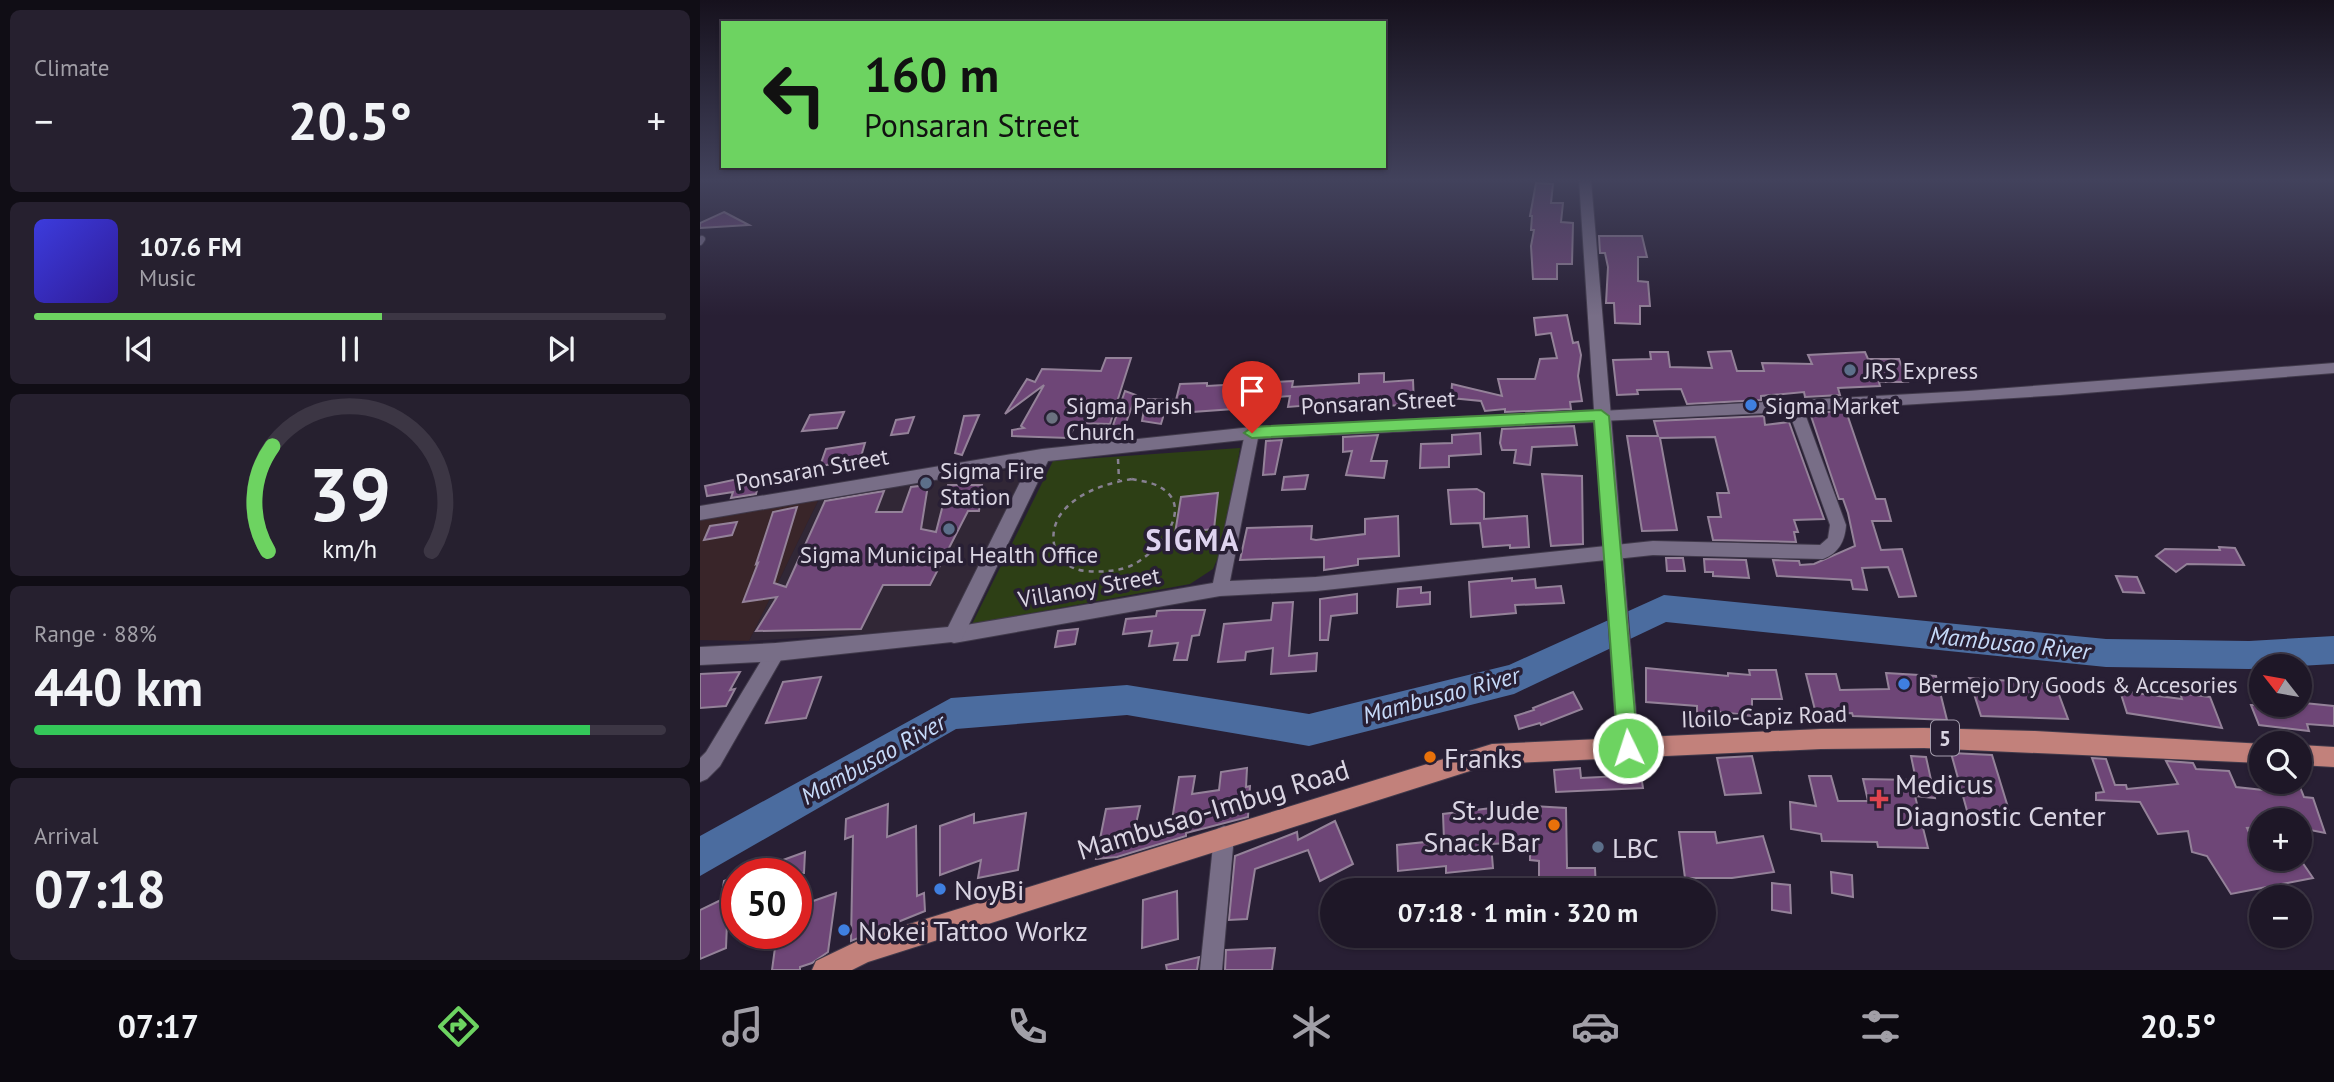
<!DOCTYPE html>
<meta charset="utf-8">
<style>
:root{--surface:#1e1727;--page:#26202f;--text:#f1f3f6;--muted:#a19fa7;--line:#3c3644;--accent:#6dd361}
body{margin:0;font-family:"PT Sans",sans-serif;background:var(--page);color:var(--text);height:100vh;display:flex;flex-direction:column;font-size:26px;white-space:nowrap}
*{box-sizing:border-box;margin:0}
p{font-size:23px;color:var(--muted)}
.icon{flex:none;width:38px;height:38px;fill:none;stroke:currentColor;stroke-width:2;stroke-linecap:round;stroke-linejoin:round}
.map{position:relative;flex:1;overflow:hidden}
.drawer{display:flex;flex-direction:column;gap:10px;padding:10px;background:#100d15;width:700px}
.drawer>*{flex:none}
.banner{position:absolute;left:21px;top:21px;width:665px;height:147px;border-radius:0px;box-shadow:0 2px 5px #0004,0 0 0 2px var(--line);background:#6dd361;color:#111;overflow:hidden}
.needle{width:46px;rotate:301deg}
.controls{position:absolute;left:1549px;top:654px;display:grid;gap:14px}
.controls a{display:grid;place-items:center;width:63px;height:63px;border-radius:50%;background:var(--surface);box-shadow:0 2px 5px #0004,0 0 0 2px var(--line);font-size:35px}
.speed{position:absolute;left:21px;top:858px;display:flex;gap:14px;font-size:35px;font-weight:700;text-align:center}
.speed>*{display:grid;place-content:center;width:91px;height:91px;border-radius:50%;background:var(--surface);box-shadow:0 2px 5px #0004,0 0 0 2px var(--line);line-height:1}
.speed .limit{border:10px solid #d22;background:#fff;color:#111}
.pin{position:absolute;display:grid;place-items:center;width:60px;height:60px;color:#fff;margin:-72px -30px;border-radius:50% 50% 50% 0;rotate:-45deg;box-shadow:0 0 7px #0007}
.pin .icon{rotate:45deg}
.me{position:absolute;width:77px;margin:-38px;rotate:356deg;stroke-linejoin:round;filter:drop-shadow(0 0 5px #0008)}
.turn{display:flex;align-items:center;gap:24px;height:147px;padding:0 28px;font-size:32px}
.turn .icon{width:91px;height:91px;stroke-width:2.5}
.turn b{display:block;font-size:49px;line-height:60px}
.big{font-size:52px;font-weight:700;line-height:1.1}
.drawer .card{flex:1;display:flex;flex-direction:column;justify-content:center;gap:10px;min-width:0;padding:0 24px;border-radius:10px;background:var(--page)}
.drawer .dial{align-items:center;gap:0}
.dial svg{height:182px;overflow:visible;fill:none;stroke:var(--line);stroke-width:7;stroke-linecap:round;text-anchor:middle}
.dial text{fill:var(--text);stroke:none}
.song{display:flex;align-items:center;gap:21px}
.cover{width:84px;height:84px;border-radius:10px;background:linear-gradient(135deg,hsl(240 70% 55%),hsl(250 70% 35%))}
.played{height:7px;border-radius:4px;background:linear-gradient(90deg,var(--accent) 55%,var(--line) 55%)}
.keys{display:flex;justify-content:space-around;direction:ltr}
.heat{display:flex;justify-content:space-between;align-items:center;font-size:38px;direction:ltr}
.charge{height:10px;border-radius:5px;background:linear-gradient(90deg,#34c759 88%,var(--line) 0)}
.trip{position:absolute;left:620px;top:878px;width:396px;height:70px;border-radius:35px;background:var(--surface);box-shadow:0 2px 5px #0004,0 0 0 2px var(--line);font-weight:700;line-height:70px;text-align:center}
.dock{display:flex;height:112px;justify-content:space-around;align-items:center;background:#0c0910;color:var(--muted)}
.dock .icon{width:49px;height:49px}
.dock .on{color:var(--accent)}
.dock b{font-size:32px;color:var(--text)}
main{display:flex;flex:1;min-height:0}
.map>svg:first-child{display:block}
</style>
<main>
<section class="drawer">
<div class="card"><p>Climate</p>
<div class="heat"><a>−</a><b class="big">20.5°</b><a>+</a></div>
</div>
<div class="card">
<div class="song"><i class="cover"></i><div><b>107.6 FM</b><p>Music</p></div></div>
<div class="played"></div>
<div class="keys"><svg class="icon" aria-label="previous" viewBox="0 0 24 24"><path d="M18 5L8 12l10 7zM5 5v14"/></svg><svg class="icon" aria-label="pause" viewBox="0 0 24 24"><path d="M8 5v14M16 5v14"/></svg><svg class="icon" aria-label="next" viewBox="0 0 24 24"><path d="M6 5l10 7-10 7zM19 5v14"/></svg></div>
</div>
<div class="card dial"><svg viewBox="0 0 100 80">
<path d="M14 69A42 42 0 1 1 86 69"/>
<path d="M14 69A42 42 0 0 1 16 23" stroke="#6dd361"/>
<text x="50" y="56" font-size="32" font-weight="700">39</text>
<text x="50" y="72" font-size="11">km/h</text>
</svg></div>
<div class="card"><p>Range · 88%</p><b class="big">440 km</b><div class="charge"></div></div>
<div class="card"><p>Arrival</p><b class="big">07:18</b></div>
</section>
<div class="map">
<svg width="1634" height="970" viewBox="0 0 1634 970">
<rect width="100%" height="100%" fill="#281f34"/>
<path fill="#312736" d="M326,468L250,628L49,641L121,495Z"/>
<path fill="#392529" d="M121,495L49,641L0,640V513Z"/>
<path fill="#2d3f15" d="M540,448L525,541L513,569L490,584L272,624L353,461Z"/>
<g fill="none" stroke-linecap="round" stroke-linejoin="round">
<path fill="#4b6c9f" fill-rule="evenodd" d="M964,595L1406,639L1549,641L1634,636V664L1549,669L1406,667L966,622L814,694L609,746L427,715L256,729L0,876V836L251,698L427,685L609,714L809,665Z"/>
</g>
<g fill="#6e4677" stroke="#948299" stroke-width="2">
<path d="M836,183L853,184L851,203H863L861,222L873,223L872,264H857V279H833L831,246L834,230H831L832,216H830Z"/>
<path d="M24,212L49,225L0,228V223Z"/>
<path d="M899,236H942L947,257H938V281L948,282L950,306H940V324L915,323L914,303H906L908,267L905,253H900Z"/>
<path d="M867,315L873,343L878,342L881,355L878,376L882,401L870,402L871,409L805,412V409L785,411L781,401L751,398L752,384L802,396L798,379H835L840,359L857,358L851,333L836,335L834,318Z"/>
<path d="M1031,351L1037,371H1064L1062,363L1112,364L1108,355L1165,352L1168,359H1199L1208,382H1179L1180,386L1138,388L1140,395L1105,397L1104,392L1061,396V400L987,404L981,389L937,390L938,394L917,395L913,360L951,359L950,352H968L970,367L1012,368L1008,352Z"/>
<path d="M406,358H431L410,424L376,423L369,438L312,436V430L324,428L321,426L344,385L305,414L327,379L335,382L342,369L401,371Z"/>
<path d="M684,373V382L713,380L714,404L674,407V401L642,404L641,410L624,411L625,404L588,407L590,396L562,398V407L464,414L461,424L442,421L446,399L476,400L480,384L507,383V386L593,381L592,387L659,383V374Z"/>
<path d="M425,391L436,395L422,434H410Z"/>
<path d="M1146,411L1176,499H1185L1191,521H1172L1181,550L1202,549L1216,596L1199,597L1188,567L1162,568L1167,590L1153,589L1151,580L1077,576L1073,560L1099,561L1100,565L1114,564L1155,546L1148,513L1143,499H1139L1110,413Z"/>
<path d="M144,412L137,428L102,431L110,415Z"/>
<path d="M279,415L262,455L255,453L264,416Z"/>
<path d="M1064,416L1065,425L1089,422L1124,519L1094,520L1098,532H1094L1096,542L1013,540L1008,517H1021L1017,493H1029L1015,437L960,438L977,530L942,531L927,436H958L954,421Z"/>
<path d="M214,417L208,433L191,435L196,420Z"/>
<path d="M874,426L877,445L832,447L830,465L814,463L816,450H802L800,443L802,429Z"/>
<path d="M780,433L781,454L749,456V467L720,468L721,444L752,443V435Z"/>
<path d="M678,435L671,461H687L684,478L646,475L652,451L643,452V437Z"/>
<path d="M582,440L575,474L563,475L566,441Z"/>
<path d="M165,443L160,460L120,466L126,449Z"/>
<path d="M61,474L56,494L31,498L33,492L7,496L5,486Z"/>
<path d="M842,474L882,476L883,544L851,546Z"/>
<path d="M608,475L605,489L582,490L584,477Z"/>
<path d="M228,485L221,529L236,532L248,485H282L279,511H268L230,585H183L161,629L56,631L77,597L43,602L58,563L56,564L73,512L97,507L74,583L86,587L125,501L184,491L176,512H202L211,487Z"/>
<path d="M777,489L784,493V519L827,516L829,547L810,548V545L783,547L780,523L751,524L748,490Z"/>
<path d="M518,493L514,529L475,533L481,497Z"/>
<path d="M698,516L699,556L658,559V565L624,570V557L540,560L547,528L612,526L611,539L616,540L665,534V519Z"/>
<path d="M37,522L32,535L4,540L10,526Z"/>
<path d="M1519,547L1535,548L1544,565L1487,564L1476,572L1456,556L1465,549L1520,550Z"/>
<path d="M966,558H983L985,571H967Z"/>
<path d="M1004,559L1046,560L1049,578L1013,576V572H1005Z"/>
<path d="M1416,576L1437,577L1444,593L1423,592Z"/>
<path d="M812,578V581L835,579L836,588L861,586L864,603L815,605L816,613L771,617L769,582Z"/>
<path d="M721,587V593L730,592V604L697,607L698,589Z"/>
<path d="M657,594V613L631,616L628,640H620V599Z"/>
<path d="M593,602L589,656L617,653L616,671L571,674L573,648L546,652L545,660L518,662L524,624L571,620L573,603Z"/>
<path d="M472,610H505L499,635L492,636L487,660H474L478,643L449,646L452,631L423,634L426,619L456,616L457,611Z"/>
<path d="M378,629L375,644L355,647L358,631Z"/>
<path d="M946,668L1028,676V673L1050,675L1049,670H1076L1082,699H1052V716L1021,712V717L997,715V706L946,702Z"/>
<path d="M40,672L30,690L35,689L26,706L0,708V674Z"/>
<path d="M1186,673L1236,676L1247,720L1153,716L1152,713L1116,714L1106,674H1136L1140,690L1189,689Z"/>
<path d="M121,677L106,718L66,723L83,682Z"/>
<path d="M1269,678L1355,684L1368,719L1281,716Z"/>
<path d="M1420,691L1482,699L1480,693L1510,697L1522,728L1427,713Z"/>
<path d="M873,692L882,709L841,725L840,723L819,729L815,716L834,710L833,708Z"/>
<path d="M1604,703L1634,706V726L1607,724L1609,731L1559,725L1551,705H1605Z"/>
<path d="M1251,753L1292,755L1314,827L1271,825Z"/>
<path d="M1052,756L1061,793L1025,795L1017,758Z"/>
<path d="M1211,756L1226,757L1235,798L1215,796L1228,848L1178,847L1177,842L1122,841L1121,834L1091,829L1090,802L1116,806L1109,776H1131L1138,801H1168L1163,779L1216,780Z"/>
<path d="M1392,758L1406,759L1415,785H1426L1427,789L1478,784L1466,761L1493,763L1496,769L1529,771L1536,787L1582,792L1578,782H1598L1604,797L1613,798L1625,833L1600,828V821H1561V827L1547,828L1561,859H1600L1613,878L1531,894L1507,856L1492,852L1488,831L1458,834L1440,802L1396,800V793L1404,792Z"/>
<path d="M547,768L546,787L550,786L548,817L486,833V836L417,857L396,859L406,809L440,806L435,828L471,826L479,777L495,776L492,794L519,790L521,772Z"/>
<path d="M880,768L881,778L941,775L943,788L856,792L854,770Z"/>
<path d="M188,804L187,837L216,826L217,896L224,893L225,911L151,941L153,836L145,839L146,819Z"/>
<path d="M816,805L866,808L867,868H895L896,891H839V861L830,860V842L791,844L793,868L746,873V866L698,871L697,845L744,840L743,814Z"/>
<path d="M326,813L318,870L278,878L281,860L240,875V826L274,814V823Z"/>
<path d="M635,821L653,864L620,881L608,850L555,869L547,919L529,920L535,856L597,832L598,840Z"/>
<path d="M979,832H1015L1017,843L1063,836L1074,872L1032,878H985Z"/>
<path d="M105,852L104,873H50V872Z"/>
<path d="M1131,872L1152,875L1153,897L1132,893Z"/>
<path d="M37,876V919L27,923L26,948L0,959V910L21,900L24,881Z"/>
<path d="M1072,883L1090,885L1091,913L1072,910Z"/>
<path d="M477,891L478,939L442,948L443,900Z"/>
<path d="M136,893L128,952L112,963L100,967V970H72L77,933H96V907Z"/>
<path d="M575,948L572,970H525L526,950Z"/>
<path d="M499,957L497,970H467L466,965Z"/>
</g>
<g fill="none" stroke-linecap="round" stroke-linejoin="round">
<g stroke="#413a4b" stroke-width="8">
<path id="lane" d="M0,242L2,239"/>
</g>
<g stroke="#413a4b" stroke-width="2">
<g id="street">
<path d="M1634,363V373L1360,395L1104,411L1146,525C1145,541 1139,553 1123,559L953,555L616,591L520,596L254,643L248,641L245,635L248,629L254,627L513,583L545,433L552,428L559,433L530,581L616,577L953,541L1120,545L1128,538L1130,525L1089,412L901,421L894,416L901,411L1268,391Z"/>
<path d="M76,644L82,646L85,652L82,658L20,766L7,779L0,782V758L6,752L70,646Z"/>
<path d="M524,826L531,829L534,836L522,970H500L514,836L517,829Z"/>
</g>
</g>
<g stroke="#413a4b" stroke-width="2">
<path id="secondary" d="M879,180H891L939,748L936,755L928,758L920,755L917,748L895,422L552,439L348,461L261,641L76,661L0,665V647L76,643L248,627L329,464L0,520V506L342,449L552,427L894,410Z"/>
</g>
<g stroke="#413a4b" stroke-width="2">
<g id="primary">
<path d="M1224,728L1335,731L1564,744H1561V763L1224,748L1121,749L792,764L168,962L152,970H112L116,961L164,938L792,744L1121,729Z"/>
<path d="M1600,745L1634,747V767L1600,765Z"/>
</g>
</g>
<g stroke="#878091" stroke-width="2.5" stroke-dasharray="5 5" stroke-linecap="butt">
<path d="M418,459L419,480"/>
<path d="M432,479C440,481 451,482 458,486C500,507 454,557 428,567C413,572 400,572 385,571C353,567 344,533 364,510C381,491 408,483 432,479Z"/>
<path d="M407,590L410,572"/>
</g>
<use href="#lane" stroke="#786e87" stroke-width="6"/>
<use href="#street" fill="#786e87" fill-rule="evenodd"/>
<use href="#secondary" fill="#786e87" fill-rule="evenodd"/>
<use href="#primary" fill="#c2817b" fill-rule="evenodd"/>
</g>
<linearGradient id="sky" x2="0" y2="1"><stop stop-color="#16111d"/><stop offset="0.57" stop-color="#42425c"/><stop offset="1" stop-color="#42425c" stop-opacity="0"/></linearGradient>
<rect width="1634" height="316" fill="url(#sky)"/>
<path fill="#6dd361" stroke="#47893f" stroke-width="2" d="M901,410L909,416L938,748L935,755L928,758L921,755L918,748L894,421L552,438L544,433L552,427Z"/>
<g fill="#5c6f8a" stroke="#281f34" stroke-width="2.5">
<circle cx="1150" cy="370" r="7"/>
<circle cx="226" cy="483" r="7"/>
<circle cx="249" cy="529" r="7"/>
<circle cx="898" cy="847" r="7"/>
</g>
<g fill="#3f7fe0" stroke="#281f34" stroke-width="2.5">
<circle cx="1051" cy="405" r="7"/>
<circle cx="1204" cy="684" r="7"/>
<circle cx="240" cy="889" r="7"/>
<circle cx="144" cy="930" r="7"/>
</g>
<circle fill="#6b7280" stroke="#281f34" stroke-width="2.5" cx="352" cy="418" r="7"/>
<g fill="#e8710a" stroke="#281f34" stroke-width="2.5">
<circle cx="730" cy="757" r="7"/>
<circle cx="854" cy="825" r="7"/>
</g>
<path fill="#e0444e" stroke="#281f34" stroke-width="2.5" d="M1175.5 788.5h7v7h7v7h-7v7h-7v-7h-7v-7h7z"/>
<g text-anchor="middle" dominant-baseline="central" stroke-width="7" stroke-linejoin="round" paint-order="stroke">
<rect fill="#281f34" stroke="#a59eae" stroke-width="2" x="1231" y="720.5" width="28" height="35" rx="5"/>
<g font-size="21" font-weight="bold" fill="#dad5e3">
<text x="1245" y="738">5</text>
</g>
<g font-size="23" fill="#dad5e3" stroke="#281f34" text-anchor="start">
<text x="1164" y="370">JRS Express</text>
<text x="366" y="405">Sigma Parish<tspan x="366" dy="26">Church</tspan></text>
<text x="1065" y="405">Sigma Market</text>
<text x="240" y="470">Sigma Fire<tspan x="240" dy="26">Station</tspan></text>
<text x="249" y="554" text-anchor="middle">Sigma Municipal Health Office</text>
<text x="1218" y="684">Bermejo Dry Goods &amp; Accesories</text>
</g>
<g font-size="23" fill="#dad5e3" stroke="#281f34">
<text transform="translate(678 402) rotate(-3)">Ponsaran Street</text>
<text transform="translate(112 469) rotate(-10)">Ponsaran Street</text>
<text transform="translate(389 587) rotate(-10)">Villanoy Street</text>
<text transform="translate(1064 716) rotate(-2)">Iloilo-Capiz Road</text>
</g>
<g font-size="24" font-style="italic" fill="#c6daf9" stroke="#281f34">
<text transform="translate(1310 643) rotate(6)">Mambusao River</text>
<text transform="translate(741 695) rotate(-15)">Mambusao River</text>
<text transform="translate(173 759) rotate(-29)">Mambusao River</text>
</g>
<g font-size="28" fill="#dad5e3" stroke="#281f34" text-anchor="start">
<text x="744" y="757">Franks</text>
<text x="1195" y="783">Medicus<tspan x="1195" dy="32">Diagnostic Center</tspan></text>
<text x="840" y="809" text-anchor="end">St. Jude<tspan x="840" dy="32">Snack Bar</tspan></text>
<text x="912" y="847">LBC</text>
<text x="254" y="889">NoyBi</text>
<text x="158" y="930">Nokei Tattoo Workz</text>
</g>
<g font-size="28" fill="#dad5e3" stroke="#281f34">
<text transform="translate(513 809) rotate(-17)">Mambusao-Imbug Road</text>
</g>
<g font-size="30" font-weight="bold" letter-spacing="2" fill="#ded3ef" stroke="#281f34">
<text x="493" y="539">SIGMA</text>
</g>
</g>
</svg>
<div class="controls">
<a><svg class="needle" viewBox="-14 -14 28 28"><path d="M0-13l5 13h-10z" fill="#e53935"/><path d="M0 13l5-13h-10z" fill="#a19fa7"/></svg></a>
<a><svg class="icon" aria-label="search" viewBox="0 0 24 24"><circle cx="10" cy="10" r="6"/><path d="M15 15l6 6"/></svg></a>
<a>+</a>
<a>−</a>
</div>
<div class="speed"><div class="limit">50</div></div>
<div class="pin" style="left:552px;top:433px;background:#d93025"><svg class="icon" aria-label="arrive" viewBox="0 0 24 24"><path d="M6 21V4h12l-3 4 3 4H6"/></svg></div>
<svg class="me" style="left:928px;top:748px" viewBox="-20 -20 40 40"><circle r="17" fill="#6dd361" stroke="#fff" stroke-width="3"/><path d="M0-11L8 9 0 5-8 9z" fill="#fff"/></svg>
<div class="trip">07:18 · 1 min · 320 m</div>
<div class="banner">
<div class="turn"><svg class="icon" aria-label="left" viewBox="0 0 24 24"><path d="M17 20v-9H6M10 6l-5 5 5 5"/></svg><div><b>160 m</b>Ponsaran Street</div></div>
</div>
</div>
</main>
<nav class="dock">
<b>07:17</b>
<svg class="icon on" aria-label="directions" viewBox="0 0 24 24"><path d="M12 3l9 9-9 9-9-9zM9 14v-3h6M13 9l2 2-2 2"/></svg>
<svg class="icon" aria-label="music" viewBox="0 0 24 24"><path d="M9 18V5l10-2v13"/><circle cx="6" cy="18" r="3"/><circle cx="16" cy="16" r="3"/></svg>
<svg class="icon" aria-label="phone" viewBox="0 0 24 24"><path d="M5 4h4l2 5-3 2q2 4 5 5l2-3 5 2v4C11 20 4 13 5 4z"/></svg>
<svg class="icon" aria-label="climate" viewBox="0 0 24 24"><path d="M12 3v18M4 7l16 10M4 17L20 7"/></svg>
<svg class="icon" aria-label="car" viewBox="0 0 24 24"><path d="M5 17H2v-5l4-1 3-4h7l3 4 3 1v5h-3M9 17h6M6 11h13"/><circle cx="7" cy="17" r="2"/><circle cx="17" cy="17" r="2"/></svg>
<svg class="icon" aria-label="filters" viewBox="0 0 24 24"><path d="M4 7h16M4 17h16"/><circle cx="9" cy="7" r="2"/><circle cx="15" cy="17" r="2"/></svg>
<b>20.5°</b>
</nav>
